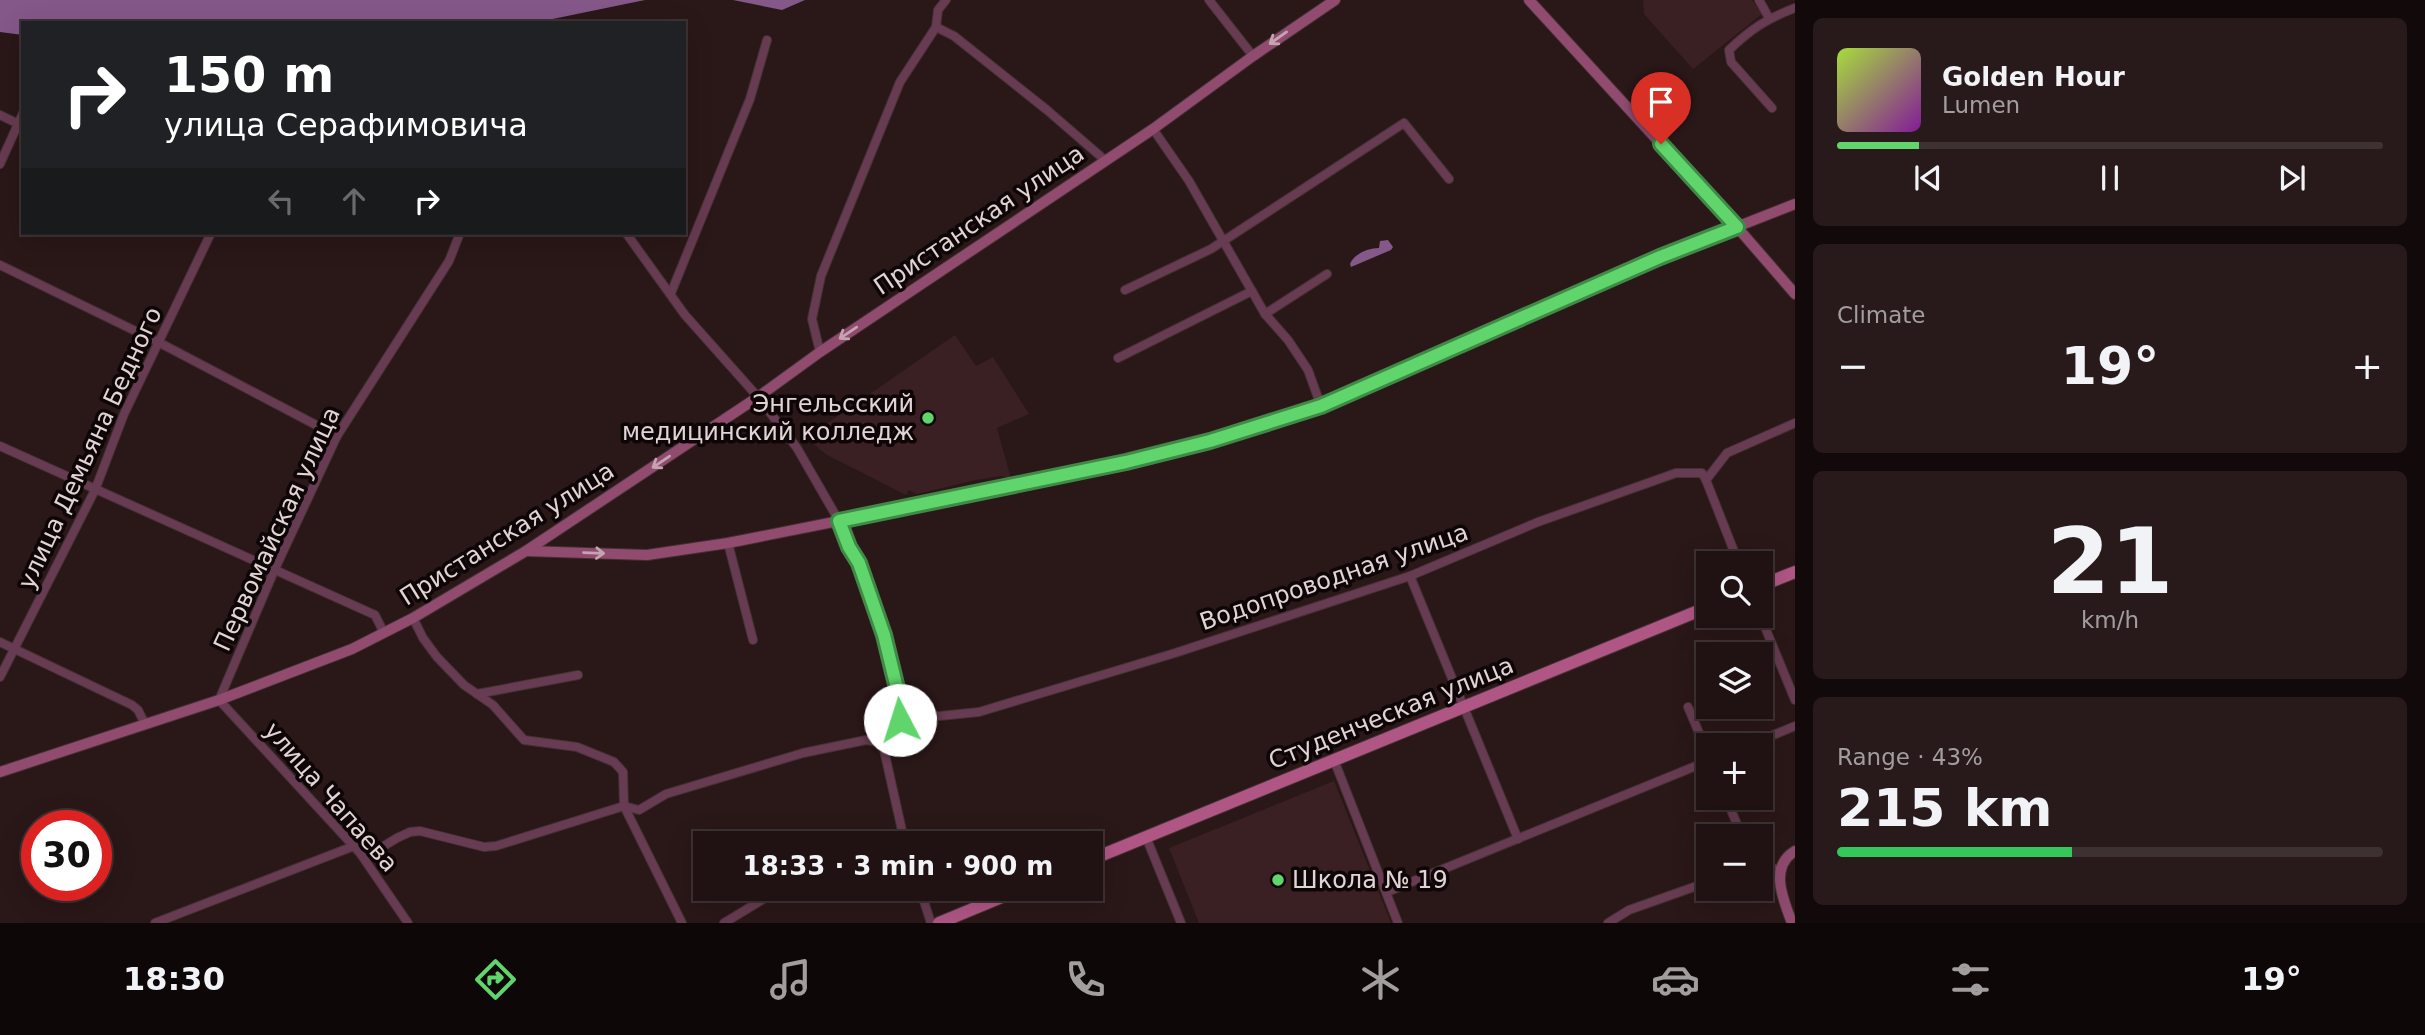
<!DOCTYPE html>
<meta charset="utf-8">
<style>
:root{--surface:#201112;--page:#281a1b;--text:#f1f3f6;--muted:#a29d9f;--line:#3d3132;--accent:#5fd56b}
body{margin:0;font-family:"DejaVu Sans",sans-serif;background:var(--page);color:var(--text);height:100vh;display:flex;flex-direction:column;font-size:26px;white-space:nowrap}
*{box-sizing:border-box;margin:0}
p{font-size:23px;color:var(--muted)}
.icon{flex:none;width:38px;height:38px;fill:none;stroke:currentColor;stroke-width:2;stroke-linecap:round;stroke-linejoin:round}
.map{position:relative;flex:1;overflow:hidden}
.details{display:flex;flex-direction:column;gap:18px;padding:18px;background:#12090a;width:630px}
.details>*{flex:none}
.top-card{position:absolute;left:21px;top:21px;width:665px;height:214px;border-radius:0px;box-shadow:0 7px 28px #0002,0 0 0 2px var(--line);background:#202124;color:#fff;overflow:hidden}
.buttons{position:absolute;left:1696px;top:551px;display:grid;gap:14px}
.buttons a{display:grid;place-items:center;width:77px;height:77px;border-radius:0px;background:var(--surface);box-shadow:0 7px 28px #0002,0 0 0 2px var(--line);font-size:35px}
.speed{position:absolute;left:21px;top:810px;display:flex;gap:14px;font-size:35px;font-weight:700;text-align:center}
.speed>*{display:grid;place-content:center;width:91px;height:91px;border-radius:50%;background:var(--surface);box-shadow:0 7px 28px #0002,0 0 0 2px var(--line);line-height:1}
.speed .limit{border:10px solid #d22;background:#fff;color:#111}
.pin{position:absolute;display:grid;place-items:center;width:60px;height:60px;color:#fff;margin:-72px -30px;border-radius:50% 50% 50% 0;rotate:-45deg;box-shadow:0 0 7px #0007}
.pin .icon{rotate:45deg}
.me{position:absolute;width:77px;margin:-38px;rotate:355deg;stroke-linejoin:round;filter:drop-shadow(0 0 5px #0008)}
.turn{display:flex;align-items:center;gap:24px;height:147px;padding:0 28px;font-size:32px}
.turn .icon{width:91px;height:91px;stroke-width:2.5}
.turn b{display:block;font-size:49px;line-height:60px}
.lanes{display:flex;align-items:center;height:66px;padding:0 28px;background:#0003;justify-content:center;gap:35px;direction:ltr}
.lanes .off{opacity:.35}
.big{font-size:52px;font-weight:800;line-height:1.1}
.details .card{flex:1;display:flex;flex-direction:column;justify-content:center;gap:10px;min-width:0;padding:0 24px;border-radius:10px;background:var(--page)}
.details .dial{align-items:center;gap:0}
.dial b{font-size:91px;line-height:1}
.song{display:flex;align-items:center;gap:21px}
.cover{width:84px;height:84px;border-radius:10px;background:linear-gradient(135deg,hsl(80 70% 55%),hsl(290 70% 35%))}
.played{height:7px;border-radius:4px;background:linear-gradient(90deg,var(--accent) 15%,var(--line) 15%)}
.keys{display:flex;justify-content:space-around;direction:ltr}
.heat{display:flex;justify-content:space-between;align-items:center;font-size:38px;direction:ltr}
.charge{height:10px;border-radius:5px;background:linear-gradient(90deg,#34c759 43%,var(--line) 0)}
.trip{position:absolute;left:693px;top:831px;width:410px;height:70px;border-radius:0px;background:var(--surface);box-shadow:0 7px 28px #0002,0 0 0 2px var(--line);font-weight:800;line-height:70px;text-align:center}
.tab-bar{display:flex;height:112px;justify-content:space-around;align-items:center;background:#0d0707;color:var(--muted)}
.tab-bar .icon{width:49px;height:49px}
.tab-bar .on{color:var(--accent)}
.tab-bar b{font-size:32px;color:var(--text)}
main{display:flex;flex:1;min-height:0}
.map>svg:first-child{display:block}
</style>
<main>
<div class="map">
<svg width="1795" height="923" viewBox="0 0 1795 923">
<rect width="100%" height="100%" fill="#2a1718"/>
<g fill="#3a2022">
<path d="M1643,0H1752L1762,14L1693,69L1644,14Z"/>
<path d="M955,335L976,366L993,357L1029,414L997,428L1011,479L1001,476L976,480L917,494L909,490L906,495L827,455L806,438Z"/>
<path d="M1334,781L1391,923H1199L1169,848Z"/>
</g>
<g fill="#845889">
<path d="M0,0H645L533,23H23V35L0,32Z"/>
<path d="M733,0H805L782,10Z"/>
<path d="M1388,240L1393,247L1391,250L1351,267L1350,264C1354,254 1368,248 1379,248L1380,241Z"/>
</g>
<g fill="none" stroke-linecap="round" stroke-linejoin="round">
<g stroke="#443132" stroke-width="10">
<g id="street">
<path d="M1209,0L1253,56"/>
<path d="M1759,0L1769,18"/>
<path d="M936,27L954,36L1047,110L1106,161"/>
<path d="M1772,108L1731,62L1729,50C1751,29 1766,19 1795,8"/>
<path d="M0,115L23,126"/>
<path d="M1153,129L1189,181L1265,314L1288,340L1308,370L1321,406"/>
<path d="M0,164L23,113"/>
<path d="M626,233L685,315L758,397L797,448L839,521L849,547L859,563L884,635L902,709L900,720L878,742L884,750L905,844"/>
<path d="M0,265L160,343L337,436"/>
<path d="M1125,290L1211,249L1404,123L1449,179"/>
<path d="M671,293L750,99L767,40"/>
<path d="M1265,314L1327,274"/>
<path d="M820,352L812,319L821,276L900,82L936,27L938,10L946,0"/>
<path d="M1118,358L1252,291"/>
<path d="M0,446L375,615L384,633"/>
<path d="M1706,480L1739,564"/>
<path d="M728,543L753,640"/>
<path d="M1410,576L1518,839"/>
<path d="M1760,615L1795,700"/>
<path d="M413,618L423,638L437,657L464,685L493,705L524,740L577,747L614,762L623,772L624,806L682,923"/>
<path d="M0,642L132,705L138,710L145,724"/>
<path d="M0,677L95,490L124,414L211,233"/>
<path d="M477,694L578,675"/>
<path d="M1688,707L1708,754"/>
<path d="M900,720L979,712L1175,653L1410,576L1538,522L1676,473H1702L1706,480L1727,453L1795,423"/>
<path d="M1747,746L1795,726"/>
<path d="M1334,760L1398,923"/>
<path d="M1726,798L1742,836"/>
<path d="M1146,837L1181,923"/>
<path d="M364,858L397,838L410,832L420,831L484,847L496,846L624,806L639,810L666,794L803,753L866,740L878,742"/>
<path d="M1760,866L1782,870"/>
<path d="M920,889L931,923"/>
<path d="M1387,892L1708,761"/>
<path d="M155,923L354,846"/>
<path d="M408,923L360,853L219,700L274,571L337,436L449,261L460,233"/>
<path d="M724,923L780,889"/>
<path d="M1608,923L1629,910L1708,882"/>
</g>
</g>
<g stroke="#443132" stroke-width="12">
<g id="secondary">
<path d="M1529,0L1737,227L1795,294"/>
<path d="M526,551L647,555L728,543L1040,481L1210,441L1321,406L1660,257L1795,204"/>
<path d="M0,772L219,700L352,649L413,618L526,551L758,397L820,352L1153,129L1253,56L1335,0"/>
<path d="M1792,923C1784,901 1768,867 1795,851"/>
</g>
</g>
<g stroke="#443132" stroke-width="14">
<g id="primary">
<path d="M1760,586L1795,572"/>
<path d="M1090,860L1708,607"/>
<path d="M939,923L1021,889"/>
</g>
</g>
<use href="#street" stroke="#673b51" stroke-width="8"/>
<use href="#secondary" stroke="#904b6f" stroke-width="10"/>
<use href="#primary" stroke="#af5685" stroke-width="12"/>
</g>
<defs><path id="oneway-shaft" d="M-6 0H5M1.5-3L5.5 0L1.5 3" fill="none" stroke-width="1.6" stroke-linecap="round" stroke-linejoin="round" transform="scale(1.75)"/></defs>
<g stroke="#c5a3b1">
<use href="#oneway-shaft" transform="translate(1278 38) rotate(145)"/>
<use href="#oneway-shaft" transform="translate(848 333) rotate(146)"/>
<use href="#oneway-shaft" transform="translate(661 462) rotate(146)"/>
<use href="#oneway-shaft" transform="translate(594 553) rotate(2)"/>
</g>
<g fill="none" stroke-linecap="round" stroke-linejoin="round">
<g stroke="#3e8a46" stroke-width="18">
<path id="route" d="M900,720L902,709L884,635L859,563L849,547L839,521L1126,462L1210,441L1321,406L1660,257L1737,227L1661,144"/>
</g>
<use href="#route" stroke="#5fd56b" stroke-width="12"/>
</g>
<g fill="#5fd56b" stroke="#0d0506" stroke-width="2.5">
<circle cx="928" cy="418" r="7"/>
<circle cx="1278" cy="880" r="7"/>
</g>
<g text-anchor="middle" dominant-baseline="central" stroke-width="7" stroke-linejoin="round" paint-order="stroke">
<g font-size="24" fill="#e2d3d4" stroke="#0d0506">
<text transform="translate(979 220) rotate(-34)">Пристанская улица</text>
<text transform="translate(90 448) rotate(-65)">улица Демьяна Бедного</text>
<text transform="translate(277 529) rotate(-65)">Первомайская улица</text>
<text transform="translate(507 534) rotate(-32)">Пристанская улица</text>
<text transform="translate(1334 577) rotate(-19)">Водопроводная улица</text>
<text transform="translate(1391 713) rotate(-22)">Студенческая улица</text>
<text transform="translate(331 797) rotate(49)">улица Чапаева</text>
</g>
<g font-size="24" fill="#e2d3d4" stroke="#0d0506" text-anchor="end">
<text x="914" y="404">Энгельсский<tspan x="914" dy="28">медицинский колледж</tspan></text>
<text x="1292" y="880" text-anchor="start">Школа № 19</text>
</g>
</g>
</svg>
<div class="buttons">
<a><svg class="icon" aria-label="search" viewBox="0 0 24 24"><circle cx="10" cy="10" r="6"/><path d="M15 15l6 6"/></svg></a>
<a><svg class="icon" aria-label="layers" viewBox="0 0 24 24"><path d="M12 4l9 5-9 5-9-5zM3 14l9 5 9-5"/></svg></a>
<a>+</a>
<a>−</a>
</div>
<div class="speed"><div class="limit">30</div></div>
<div class="pin" style="left:1661px;top:144px;background:#d93025"><svg class="icon" aria-label="arrive" viewBox="0 0 24 24"><path d="M6 21V4h12l-3 4 3 4H6"/></svg></div>
<svg class="me" style="left:900px;top:720px" viewBox="-20 -20 40 40"><circle r="19" fill="#fff"/><path d="M0-13L10 11 0 6-10 11z" fill="#5fd56b"/></svg>
<div class="trip">18:33 · 3 min · 900 m</div>
<div class="top-card">
<div class="turn"><svg class="icon" aria-label="right" viewBox="0 0 24 24"><path d="M7 20v-9h11M14 6l5 5-5 5"/></svg><div><b>150 m</b>улица Серафимовича</div></div>
<div class="lanes"><svg class="icon off" aria-label="left" viewBox="0 0 24 24"><path d="M17 20v-9H6M10 6l-5 5 5 5"/></svg><svg class="icon off" aria-label="ahead" viewBox="0 0 24 24"><path d="M12 20V5M6 11l6-6 6 6"/></svg><svg class="icon" aria-label="right" viewBox="0 0 24 24"><path d="M7 20v-9h11M14 6l5 5-5 5"/></svg></div>
</div>
</div>
<section class="details">
<div class="card">
<div class="song"><i class="cover"></i><div><b>Golden Hour</b><p>Lumen</p></div></div>
<div class="played"></div>
<div class="keys"><svg class="icon" aria-label="previous" viewBox="0 0 24 24"><path d="M18 5L8 12l10 7zM5 5v14"/></svg><svg class="icon" aria-label="pause" viewBox="0 0 24 24"><path d="M8 5v14M16 5v14"/></svg><svg class="icon" aria-label="next" viewBox="0 0 24 24"><path d="M6 5l10 7-10 7zM19 5v14"/></svg></div>
</div>
<div class="card"><p>Climate</p>
<div class="heat"><a>−</a><b class="big">19°</b><a>+</a></div>
</div>
<div class="card dial"><b>21</b><p>km/h</p></div>
<div class="card"><p>Range · 43%</p><b class="big">215 km</b><div class="charge"></div></div>
</section>
</main>
<nav class="tab-bar">
<b>18:30</b>
<svg class="icon on" aria-label="directions" viewBox="0 0 24 24"><path d="M12 3l9 9-9 9-9-9zM9 14v-3h6M13 9l2 2-2 2"/></svg>
<svg class="icon" aria-label="music" viewBox="0 0 24 24"><path d="M9 18V5l10-2v13"/><circle cx="6" cy="18" r="3"/><circle cx="16" cy="16" r="3"/></svg>
<svg class="icon" aria-label="phone" viewBox="0 0 24 24"><path d="M5 4h4l2 5-3 2q2 4 5 5l2-3 5 2v4C11 20 4 13 5 4z"/></svg>
<svg class="icon" aria-label="climate" viewBox="0 0 24 24"><path d="M12 3v18M4 7l16 10M4 17L20 7"/></svg>
<svg class="icon" aria-label="car" viewBox="0 0 24 24"><path d="M5 17H2v-5l4-1 3-4h7l3 4 3 1v5h-3M9 17h6M6 11h13"/><circle cx="7" cy="17" r="2"/><circle cx="17" cy="17" r="2"/></svg>
<svg class="icon" aria-label="filters" viewBox="0 0 24 24"><path d="M4 7h16M4 17h16"/><circle cx="9" cy="7" r="2"/><circle cx="15" cy="17" r="2"/></svg>
<b>19°</b>
</nav>
